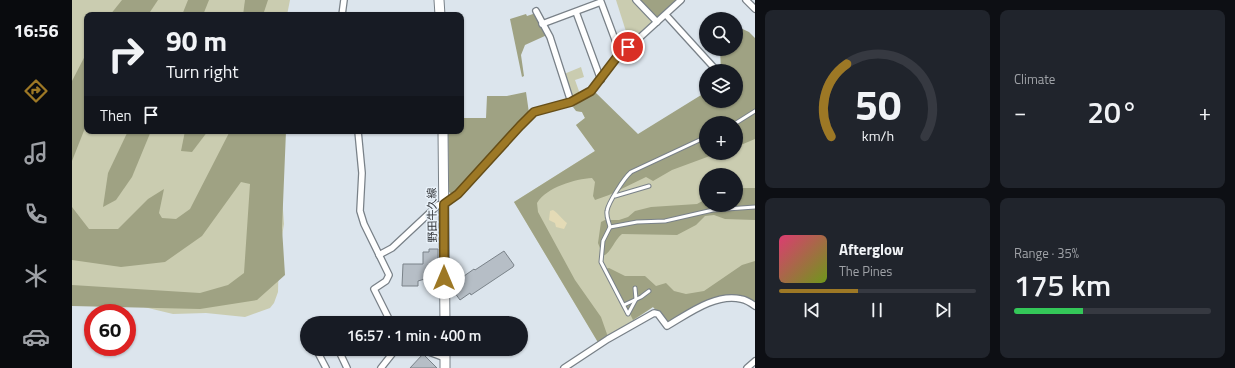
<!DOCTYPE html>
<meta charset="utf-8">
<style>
:root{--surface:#171b24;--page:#20242c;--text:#f1f3f6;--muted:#9ea1a6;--line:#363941;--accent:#9d7825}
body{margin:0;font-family:"Titillium Web","Noto Sans JP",sans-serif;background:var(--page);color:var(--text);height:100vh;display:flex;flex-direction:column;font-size:15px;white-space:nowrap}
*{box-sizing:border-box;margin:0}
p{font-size:13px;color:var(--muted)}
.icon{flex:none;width:22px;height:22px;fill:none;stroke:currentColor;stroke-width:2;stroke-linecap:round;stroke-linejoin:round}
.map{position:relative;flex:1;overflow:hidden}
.sheet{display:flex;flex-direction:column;gap:10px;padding:10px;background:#0d0f14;width:480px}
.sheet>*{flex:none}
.banner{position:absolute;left:12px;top:12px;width:380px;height:122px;border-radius:8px;box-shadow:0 1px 3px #0004;background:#171b24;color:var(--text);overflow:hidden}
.fabs{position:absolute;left:627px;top:12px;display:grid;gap:8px}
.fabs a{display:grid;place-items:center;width:44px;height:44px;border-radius:50%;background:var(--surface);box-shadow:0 1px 3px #0004;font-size:20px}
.speed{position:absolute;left:12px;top:304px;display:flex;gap:8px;font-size:20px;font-weight:700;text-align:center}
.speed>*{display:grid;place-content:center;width:52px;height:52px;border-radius:50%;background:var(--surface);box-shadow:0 1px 3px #0004;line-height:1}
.speed .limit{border:6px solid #d22;background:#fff;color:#111}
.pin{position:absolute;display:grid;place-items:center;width:34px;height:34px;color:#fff;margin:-17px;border:2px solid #fff;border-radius:50%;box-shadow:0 1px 4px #0007}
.me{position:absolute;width:44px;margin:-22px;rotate:0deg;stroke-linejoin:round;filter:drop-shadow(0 0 3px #0008)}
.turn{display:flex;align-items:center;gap:14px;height:84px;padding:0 16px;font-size:18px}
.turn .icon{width:52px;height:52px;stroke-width:2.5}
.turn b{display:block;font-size:28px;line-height:34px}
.then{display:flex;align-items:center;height:38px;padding:0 16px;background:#0003;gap:8px;font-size:15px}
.big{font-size:30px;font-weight:600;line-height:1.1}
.sheet .card{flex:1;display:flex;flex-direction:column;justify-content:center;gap:6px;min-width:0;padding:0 14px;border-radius:8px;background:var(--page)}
.sheet .dial{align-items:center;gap:0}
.dial svg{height:104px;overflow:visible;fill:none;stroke:var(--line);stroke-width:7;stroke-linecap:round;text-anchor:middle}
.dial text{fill:var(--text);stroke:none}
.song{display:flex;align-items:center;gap:12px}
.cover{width:48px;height:48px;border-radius:6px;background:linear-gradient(135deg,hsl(340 70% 55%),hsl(80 70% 35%))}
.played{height:4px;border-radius:2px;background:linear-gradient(90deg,var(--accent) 40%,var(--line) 40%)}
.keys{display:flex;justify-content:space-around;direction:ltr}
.heat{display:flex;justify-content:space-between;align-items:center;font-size:22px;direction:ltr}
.charge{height:6px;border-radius:3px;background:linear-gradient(90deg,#34c759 35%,var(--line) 0)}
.sheet .tiles{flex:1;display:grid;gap:10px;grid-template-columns:repeat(2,1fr)}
.trip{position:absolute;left:228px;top:316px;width:228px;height:40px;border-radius:20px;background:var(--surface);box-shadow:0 1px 3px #0004;font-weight:600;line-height:40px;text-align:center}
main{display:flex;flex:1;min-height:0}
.tabs{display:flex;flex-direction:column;width:72px;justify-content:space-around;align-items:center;background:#090b0e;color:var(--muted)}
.tabs .icon{width:28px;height:28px}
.tabs .active{color:var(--accent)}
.tabs b{font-size:18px;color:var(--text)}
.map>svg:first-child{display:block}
</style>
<main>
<nav class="tabs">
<b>16:56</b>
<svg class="icon active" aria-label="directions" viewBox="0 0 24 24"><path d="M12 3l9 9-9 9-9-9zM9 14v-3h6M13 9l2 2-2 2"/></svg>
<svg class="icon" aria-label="music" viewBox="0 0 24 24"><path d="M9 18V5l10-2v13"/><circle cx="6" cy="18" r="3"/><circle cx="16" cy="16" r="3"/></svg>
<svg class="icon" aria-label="phone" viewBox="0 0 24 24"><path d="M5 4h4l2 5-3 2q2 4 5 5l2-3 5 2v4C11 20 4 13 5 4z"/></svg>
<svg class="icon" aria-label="climate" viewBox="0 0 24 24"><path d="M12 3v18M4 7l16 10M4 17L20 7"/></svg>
<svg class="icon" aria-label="car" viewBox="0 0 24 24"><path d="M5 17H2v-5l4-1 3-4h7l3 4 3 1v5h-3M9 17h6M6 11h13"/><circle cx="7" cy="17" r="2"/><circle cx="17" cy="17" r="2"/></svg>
</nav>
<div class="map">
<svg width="683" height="368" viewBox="0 0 683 368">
<rect width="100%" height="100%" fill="#dce5ed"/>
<g fill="#caccb0" fill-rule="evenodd">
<path d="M0,0H218L215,15H15V131H202L209,182L212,224L207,254L206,292L202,303L198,308L173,317L134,313L101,314L18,294L0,288Z"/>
<path d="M544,0H564L583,21L558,44Z"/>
<path d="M509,67L512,77L503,80L508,94L501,97L492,74Z"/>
<path d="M524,100L579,161L634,153H664V123L683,101V301L658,296L596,323L581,307L527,344L442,202L523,151L504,125L513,118L510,112L504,111ZM634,175H664V205H634Z"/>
</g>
<g fill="#9fa283">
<path d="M50,0H86L76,15H38Z"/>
<path d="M116,0H137L131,15H110Z"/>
<path d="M173,0H196L191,15H171Z"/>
<path d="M567,0H605L585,19Z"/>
<path d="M464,13L475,35L453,45L449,55L452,76L450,77L438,19L454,14L455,16Z"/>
<path d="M664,26L677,32L683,38V139L664,147V123H634V153H646L600,170L581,181L574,177L537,195L523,200L521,196L523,182L520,178C503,179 475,187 465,203L466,212L503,280L529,317L536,337L527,344L442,202L523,151L504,125L513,118L510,112L504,111L501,107L523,92L566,134L634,92V101H664V71H649L648,49H664Z"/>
<path d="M15,52V123L0,161V81Z"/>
<path d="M454,92L457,113L387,191L381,195L377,192L376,131H389V118H414L415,96H435Z"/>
<path d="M56,131H79L60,177L44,200L31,207L36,173Z"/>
<path d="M113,131H136L120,152L109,151Z"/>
<path d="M158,131H214L210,228L213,275L185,300L128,309L0,306V285L128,293L156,285L172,273L178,184L169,182L130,236L93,262L49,267L0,260V207L17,229H46L76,199L92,189L87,213L90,218L104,219L118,209Z"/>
<path d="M664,188H683V220L653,219L642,215L633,216L624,225L605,235L550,234C542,240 540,252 531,256L526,243L529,222L533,220H547L556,217L563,211L579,207L625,204L634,199V205H664Z"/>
<path d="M683,261V303L658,296L596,323L581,307L561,320L548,294L533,269L537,268L553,276H573L584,286L594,283L602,291L614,294L632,291L670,265Z"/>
</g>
<path fill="#e4dbb6" d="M481,210C486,213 490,219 495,223L492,229L484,227L483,223L477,220L478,211Z"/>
<g fill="#b6bec6" stroke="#7a8289">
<path d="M357,249H366V271H362L356,278L346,281V286H330L331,264H351V252H357Z"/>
<path d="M432,251L442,265L441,267L399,295L398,293L388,300L380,289L388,285L385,281L402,269L403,270Z"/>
<path d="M351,354L365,368H338Z"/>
</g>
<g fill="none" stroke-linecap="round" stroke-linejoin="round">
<g stroke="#798188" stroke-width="5">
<g id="lane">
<path d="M664,123L683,111"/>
<path d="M543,196L577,186"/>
<path d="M538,227L565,222L593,221L641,210L683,207"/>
<path d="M563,288L564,299L556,314L529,262L531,241L538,227C537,222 534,217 535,211C536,203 552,178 559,172L634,137"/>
<path d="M552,305L569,297L577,291"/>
</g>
</g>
<g stroke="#798188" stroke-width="8">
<g id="street">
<path d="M564,0L585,22"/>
<path d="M674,0L683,9"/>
<path d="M464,11L478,37L499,102"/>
<path d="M504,12L529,80"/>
<path d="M270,15L272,0"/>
<path d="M594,15L645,71"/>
<path d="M470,24L529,2L548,53"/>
<path d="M286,131L290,173L288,211L292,224L317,275L314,281L302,289L319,323"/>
<path d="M307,255L320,248L366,205L372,204L386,194L448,126L462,112L499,102L519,91L548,53L564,41L609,0"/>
<path d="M244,349L254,368"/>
<path d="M266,349L275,368"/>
<path d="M349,349L373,358"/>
<path d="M309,368L324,349"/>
<path d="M492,368L536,339L582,313L586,314L595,326C616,314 643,293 669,299C674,300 679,303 683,306"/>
<path d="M675,368L683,361"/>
</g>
</g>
<g stroke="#798188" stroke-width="11">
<g id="primary">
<path d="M367,0L368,15"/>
<path d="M371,131L373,323"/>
<path d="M373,349V368"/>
</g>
</g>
<use href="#lane" stroke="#fff" stroke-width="3"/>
<use href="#street" stroke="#fff" stroke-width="5.5"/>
<use href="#primary" stroke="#fff" stroke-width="9"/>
</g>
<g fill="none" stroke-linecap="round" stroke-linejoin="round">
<g stroke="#664e18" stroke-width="10">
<path id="route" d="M372,278V204L386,194L448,126L462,112L499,102L519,91L548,53L556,47"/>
</g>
<use href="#route" stroke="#9d7825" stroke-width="7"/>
</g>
<g text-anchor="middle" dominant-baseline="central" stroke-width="3" stroke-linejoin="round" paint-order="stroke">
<g font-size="11" fill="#303337" stroke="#eaf3fb">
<text transform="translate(360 215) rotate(-91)">野田牛久線</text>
</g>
</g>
</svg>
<div class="fabs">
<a><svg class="icon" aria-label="search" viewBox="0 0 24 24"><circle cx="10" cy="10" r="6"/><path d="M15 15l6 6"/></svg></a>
<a><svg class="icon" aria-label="layers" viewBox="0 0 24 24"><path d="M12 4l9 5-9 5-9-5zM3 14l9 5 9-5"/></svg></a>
<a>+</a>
<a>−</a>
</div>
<div class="speed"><div class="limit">60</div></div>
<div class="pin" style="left:556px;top:47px;background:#d93025"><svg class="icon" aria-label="arrive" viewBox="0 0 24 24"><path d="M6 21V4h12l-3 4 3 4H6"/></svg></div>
<svg class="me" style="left:372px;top:278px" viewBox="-20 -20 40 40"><circle r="19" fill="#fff"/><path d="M0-13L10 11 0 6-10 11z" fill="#9d7825"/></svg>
<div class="trip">16:57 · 1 min · 400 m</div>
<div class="banner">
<div class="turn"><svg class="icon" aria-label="right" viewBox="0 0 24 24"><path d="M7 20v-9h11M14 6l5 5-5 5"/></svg><div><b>90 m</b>Turn right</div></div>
<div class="then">Then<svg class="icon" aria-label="arrive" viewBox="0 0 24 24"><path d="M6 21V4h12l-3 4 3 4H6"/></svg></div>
</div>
</div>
<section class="sheet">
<div class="tiles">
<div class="card dial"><svg viewBox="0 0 100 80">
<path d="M14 69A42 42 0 1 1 86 69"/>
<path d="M14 69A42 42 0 0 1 26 13" stroke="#9d7825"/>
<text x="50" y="56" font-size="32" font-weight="700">50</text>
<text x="50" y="72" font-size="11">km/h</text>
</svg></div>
<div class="card"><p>Climate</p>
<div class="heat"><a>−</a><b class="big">20°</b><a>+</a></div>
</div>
<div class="card">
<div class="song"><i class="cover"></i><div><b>Afterglow</b><p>The Pines</p></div></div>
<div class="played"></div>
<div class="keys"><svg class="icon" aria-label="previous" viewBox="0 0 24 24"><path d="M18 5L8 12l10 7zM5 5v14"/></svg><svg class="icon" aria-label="pause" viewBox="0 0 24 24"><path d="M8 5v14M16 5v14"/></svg><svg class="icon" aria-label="next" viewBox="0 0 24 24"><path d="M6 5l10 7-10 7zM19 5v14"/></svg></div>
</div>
<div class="card"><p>Range · 35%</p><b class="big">175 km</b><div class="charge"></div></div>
</div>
</section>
</main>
